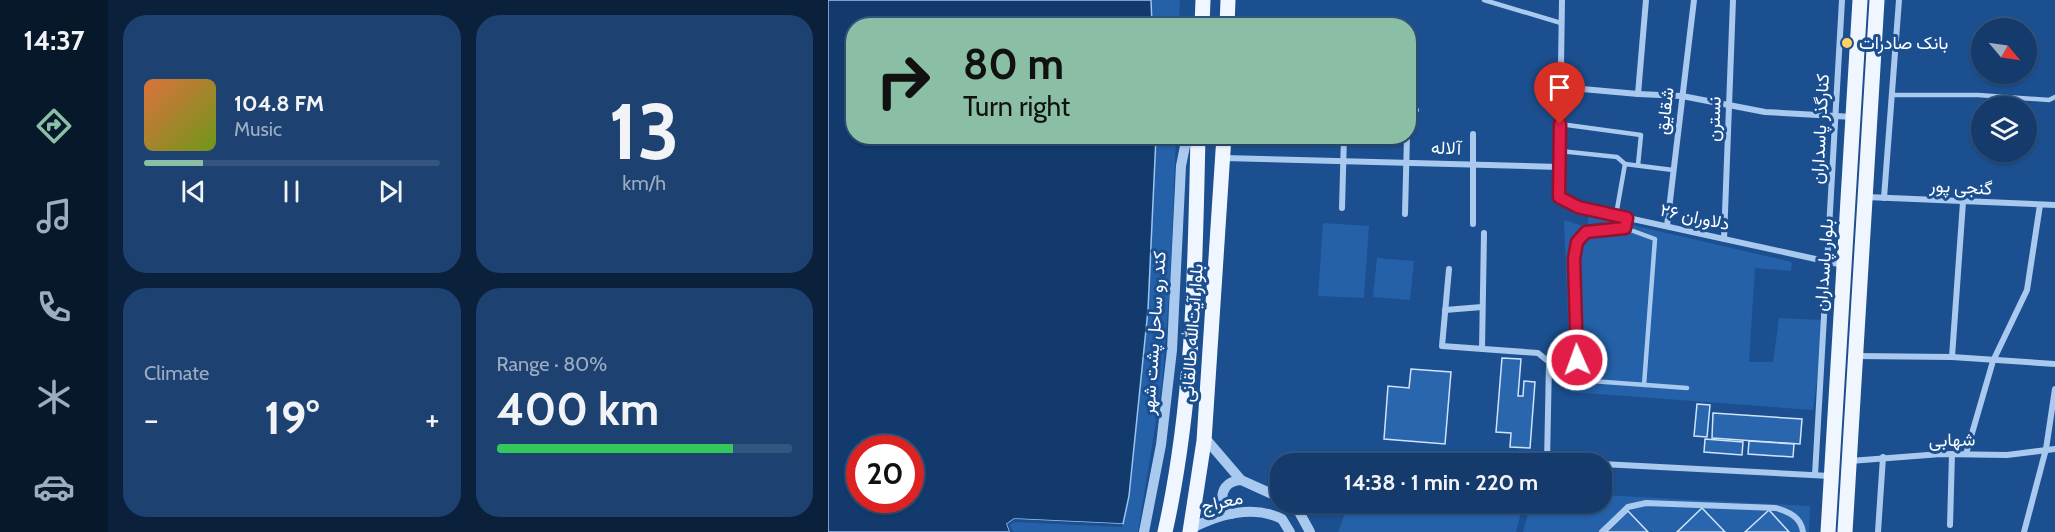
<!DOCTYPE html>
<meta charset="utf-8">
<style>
:root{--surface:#143b6b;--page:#1d4271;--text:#f1f3f6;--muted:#9dadc1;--line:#33557e;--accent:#8abfa5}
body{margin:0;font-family:Cabin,Vazirmatn,sans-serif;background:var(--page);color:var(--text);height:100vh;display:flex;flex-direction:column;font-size:22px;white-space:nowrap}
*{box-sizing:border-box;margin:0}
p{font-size:20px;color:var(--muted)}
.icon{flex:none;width:33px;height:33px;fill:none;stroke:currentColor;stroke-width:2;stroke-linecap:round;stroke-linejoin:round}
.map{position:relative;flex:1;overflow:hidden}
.details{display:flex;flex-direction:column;gap:15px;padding:15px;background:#0b203b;width:720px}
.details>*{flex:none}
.banner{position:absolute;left:18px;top:18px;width:570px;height:126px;border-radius:24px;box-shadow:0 2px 4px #0004,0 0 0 2px var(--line);background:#8abfa5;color:#111;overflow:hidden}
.needle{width:39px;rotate:119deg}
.buttons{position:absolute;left:1143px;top:18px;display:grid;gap:12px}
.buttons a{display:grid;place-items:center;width:66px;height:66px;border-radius:50%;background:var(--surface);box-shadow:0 2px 4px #0004,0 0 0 2px var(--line);font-size:30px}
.speed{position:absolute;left:18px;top:435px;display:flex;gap:12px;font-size:30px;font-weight:700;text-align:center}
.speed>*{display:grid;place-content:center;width:78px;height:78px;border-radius:50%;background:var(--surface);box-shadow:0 2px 4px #0004,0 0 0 2px var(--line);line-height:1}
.speed .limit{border:9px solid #d22;background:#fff;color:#111}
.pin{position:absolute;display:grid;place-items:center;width:51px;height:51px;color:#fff;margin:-62px -26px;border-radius:50% 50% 50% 0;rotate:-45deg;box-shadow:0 0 6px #0007}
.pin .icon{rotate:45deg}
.me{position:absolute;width:66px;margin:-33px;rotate:358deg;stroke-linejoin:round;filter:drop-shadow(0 0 4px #0008)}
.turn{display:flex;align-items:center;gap:21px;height:126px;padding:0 18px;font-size:27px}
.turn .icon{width:78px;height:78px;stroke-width:2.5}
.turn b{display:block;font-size:42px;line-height:51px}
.big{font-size:45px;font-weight:700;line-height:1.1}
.details .card{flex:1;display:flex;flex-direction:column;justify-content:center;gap:9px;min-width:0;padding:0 21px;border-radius:24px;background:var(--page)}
.details .dial{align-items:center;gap:0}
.dial b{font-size:78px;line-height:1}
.song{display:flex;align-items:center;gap:18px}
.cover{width:72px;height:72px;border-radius:9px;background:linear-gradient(135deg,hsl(20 70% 55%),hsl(80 70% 35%))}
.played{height:6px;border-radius:3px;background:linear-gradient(90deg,var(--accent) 20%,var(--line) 20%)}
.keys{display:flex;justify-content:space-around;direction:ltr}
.heat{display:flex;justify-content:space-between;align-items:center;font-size:33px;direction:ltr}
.charge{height:9px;border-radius:4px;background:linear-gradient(90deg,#34c759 80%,var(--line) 0)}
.details .tiles{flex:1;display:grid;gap:15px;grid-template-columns:repeat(2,1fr)}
.trip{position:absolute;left:442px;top:453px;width:342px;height:60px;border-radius:24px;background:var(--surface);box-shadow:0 2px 4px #0004,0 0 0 2px var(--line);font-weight:700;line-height:60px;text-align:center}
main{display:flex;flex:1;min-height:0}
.dock{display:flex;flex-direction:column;width:108px;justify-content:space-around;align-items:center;background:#08182b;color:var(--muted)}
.dock .icon{width:42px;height:42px}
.dock .current{color:var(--accent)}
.dock b{font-size:27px;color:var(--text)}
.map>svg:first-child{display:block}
</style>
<main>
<nav class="dock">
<b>14:37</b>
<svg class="icon current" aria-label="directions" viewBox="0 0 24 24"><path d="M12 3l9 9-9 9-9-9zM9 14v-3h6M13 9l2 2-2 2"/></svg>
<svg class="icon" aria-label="music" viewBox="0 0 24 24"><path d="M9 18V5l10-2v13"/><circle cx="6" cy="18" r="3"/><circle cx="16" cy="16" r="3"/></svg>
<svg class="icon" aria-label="phone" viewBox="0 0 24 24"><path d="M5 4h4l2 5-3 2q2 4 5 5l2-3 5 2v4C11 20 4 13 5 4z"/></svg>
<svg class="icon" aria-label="climate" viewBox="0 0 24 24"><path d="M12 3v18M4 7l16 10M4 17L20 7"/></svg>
<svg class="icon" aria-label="car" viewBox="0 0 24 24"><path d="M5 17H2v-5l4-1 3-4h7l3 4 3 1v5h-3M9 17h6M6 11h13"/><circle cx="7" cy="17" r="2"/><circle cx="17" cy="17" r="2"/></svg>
</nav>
<section class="details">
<div class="tiles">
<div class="card">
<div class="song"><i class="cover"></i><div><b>104.8 FM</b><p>Music</p></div></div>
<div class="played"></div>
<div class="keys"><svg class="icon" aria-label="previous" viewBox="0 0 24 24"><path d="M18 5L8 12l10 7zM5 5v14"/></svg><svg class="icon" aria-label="pause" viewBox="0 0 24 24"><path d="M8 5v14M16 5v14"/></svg><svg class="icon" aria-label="next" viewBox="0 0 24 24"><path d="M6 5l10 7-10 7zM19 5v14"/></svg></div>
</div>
<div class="card dial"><b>13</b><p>km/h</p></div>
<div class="card"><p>Climate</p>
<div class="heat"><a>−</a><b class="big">19°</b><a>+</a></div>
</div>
<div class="card"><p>Range · 80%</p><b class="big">400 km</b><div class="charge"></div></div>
</div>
</section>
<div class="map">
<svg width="1227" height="532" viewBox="0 0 1227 532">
<rect width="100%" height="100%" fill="#1b4f8f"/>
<g fill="#2461a8">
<path d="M323,0H352L351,25H324Z"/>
<path d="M328,137H348L342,285L334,384L310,532H182L179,524L186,519L295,523L301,496L320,310Z"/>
<path d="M761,215L964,262L963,271L927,268L921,362H945L951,318L997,320L985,410L743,392L736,220L759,227Z"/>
<path d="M495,223L541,226L536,298L490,296Z"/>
<path d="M549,258L586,261L582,300L545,297Z"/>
<path d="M774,495L982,506L981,532H695L703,503L774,502Z"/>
<path d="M652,502L693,512L688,532H510L521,503Z"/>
</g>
<path fill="#123a6d" stroke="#9cc4f0" stroke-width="1.5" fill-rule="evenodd" d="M0,0H323L324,25L26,26V136L328,137L320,310L301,496L295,524L186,519L179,524L182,532H0ZM32,448H82V500H32Z"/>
<path fill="#1b4f8f" d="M186,519L295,524L294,527L186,522L182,525L185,532H182L179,524Z"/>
<g fill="#2a66ad" stroke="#cfe3fa" stroke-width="1.5">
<path d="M674,358L693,359L690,396H695L696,381L707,382L702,448L682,447L683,433L668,432Z"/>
<path d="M583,369L623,372L617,444L556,439L560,386L581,388Z"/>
<path d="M869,404L882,405L879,437L866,436Z"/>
<path d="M885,413L974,419L972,444L884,438Z"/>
<path d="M877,439L915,442L914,455L876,452Z"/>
<path d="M921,441L966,444L965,457L920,454Z"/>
<path d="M874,508L897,532H849Z"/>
<path d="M941,510L961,532H917Z"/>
<path d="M800,511L820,532H778Z"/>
</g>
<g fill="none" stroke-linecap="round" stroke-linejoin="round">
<g stroke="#a9c9ee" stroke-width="4.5">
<path d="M656,0L733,23"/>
<path d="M1064,95H1150L1221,100L1227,97"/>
<path d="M732,124L813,135L810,165"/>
<path d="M732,151L789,157L797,164"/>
<path d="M797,164L845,170"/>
<path d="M788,215L797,164"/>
<path d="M799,218L797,228L758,232L749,242L745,259L750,380L859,388"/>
<path d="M797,228L827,239L816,385"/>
</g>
<g stroke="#a9c9ee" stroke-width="6">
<path d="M734,0L731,197L750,207L1015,265"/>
<path d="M732,87L810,94L818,0"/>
<path d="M810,94L854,96L937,112L1025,117"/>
<path d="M580,116L588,110"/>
<path d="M396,158L731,167"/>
<path d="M1038,197L1227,205"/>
<path d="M1056,198L1071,0"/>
<path d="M514,208L516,136"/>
<path d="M577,214L579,136"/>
<path d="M645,224V134"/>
<path d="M839,226L866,0"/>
<path d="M896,239L905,0"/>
<path d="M621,269L614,346L710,353L721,362L719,462L755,464"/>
<path d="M617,310L654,307"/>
<path d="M654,349L656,233"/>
<path d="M1028,356L1124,357L1227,364"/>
<path d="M1124,357L1135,202"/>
<path d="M1138,454L1165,361L1199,290L1212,205"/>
<path d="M1022,461L1113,454L1179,455L1227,449"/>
<path d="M774,464L1002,476"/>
<path d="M987,475L1014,0"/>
<path d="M1122,525L1124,454"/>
<path d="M774,532L800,507L818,503L948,508C961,512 973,517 975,532"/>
<path d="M1050,532L1055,457"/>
<path d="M1196,532L1218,449L1227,389"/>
</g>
<g stroke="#a9c9ee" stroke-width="10">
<path d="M377,438L413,480L453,498"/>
<path d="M462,502L469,508L482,532"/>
<path d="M403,514L395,504C392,490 399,481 413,480"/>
<path d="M362,529C391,514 424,504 454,519L462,532"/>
<path d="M316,532L333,445L344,350L353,166L359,136"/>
</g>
<g stroke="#f0f6ff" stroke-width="15">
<path d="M374,26L375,0"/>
<path d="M399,26L400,0"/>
<path d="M337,532C366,402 367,269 370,136"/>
<path d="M362,532L376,441L396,136"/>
<path d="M1000,532L1032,0"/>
<path d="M1017,532L1049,0"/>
</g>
</g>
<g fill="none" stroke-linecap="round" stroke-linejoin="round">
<g stroke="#92132f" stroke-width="15">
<path id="route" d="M732,124L731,197L750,207L799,218L797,228L758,232L749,242L746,259L749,360"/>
</g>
<use href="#route" stroke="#e11d48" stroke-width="10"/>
</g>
<circle fill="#ffd166" stroke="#1b4f8f" stroke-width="2" cx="1019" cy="43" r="6"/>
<g text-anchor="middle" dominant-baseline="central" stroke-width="6" stroke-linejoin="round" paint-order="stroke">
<g font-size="18" fill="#fff" stroke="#1b4f8f" text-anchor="start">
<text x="1031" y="43">بانک صادرات</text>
</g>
<g font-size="18" fill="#fff" stroke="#1b4f8f">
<text transform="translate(837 111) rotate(-83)">شقایق</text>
<text transform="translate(886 119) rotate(-88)">نسترن</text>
<text transform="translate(992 129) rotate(-87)">کنارگذر پاسداران</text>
<text transform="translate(618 148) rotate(2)">آلاله</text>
<text transform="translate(1133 187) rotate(3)">گنجی پور</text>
<text transform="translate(867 217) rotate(12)">دلاوران ۲۶</text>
<text transform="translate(996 265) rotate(-86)">بلوار پاسداران</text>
<text transform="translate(326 333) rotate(-86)">کند رو ساحل پشت شهر</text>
<text transform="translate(364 333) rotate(-86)">بلوار آیت‌الله طالقانی</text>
<text transform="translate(1124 440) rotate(-1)">شهابی</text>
<text transform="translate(394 502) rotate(-13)">معراج</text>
</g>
</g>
</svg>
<div class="buttons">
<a><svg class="needle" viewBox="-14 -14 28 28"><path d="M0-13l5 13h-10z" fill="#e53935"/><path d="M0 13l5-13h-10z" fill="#9dadc1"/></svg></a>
<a><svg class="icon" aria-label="layers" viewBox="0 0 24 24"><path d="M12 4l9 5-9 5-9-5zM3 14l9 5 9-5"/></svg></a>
</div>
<div class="speed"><div class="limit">20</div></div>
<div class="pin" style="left:732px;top:124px;background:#d93025"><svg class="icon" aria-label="arrive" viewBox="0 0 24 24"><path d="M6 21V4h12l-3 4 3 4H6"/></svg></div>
<svg class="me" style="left:749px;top:360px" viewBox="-20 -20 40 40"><circle r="17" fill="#e11d48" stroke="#fff" stroke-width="3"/><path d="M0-11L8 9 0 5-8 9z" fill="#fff"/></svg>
<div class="trip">14:38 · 1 min · 220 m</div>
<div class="banner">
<div class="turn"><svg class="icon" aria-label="right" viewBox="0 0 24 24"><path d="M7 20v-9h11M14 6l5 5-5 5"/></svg><div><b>80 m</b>Turn right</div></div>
</div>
</div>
</main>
